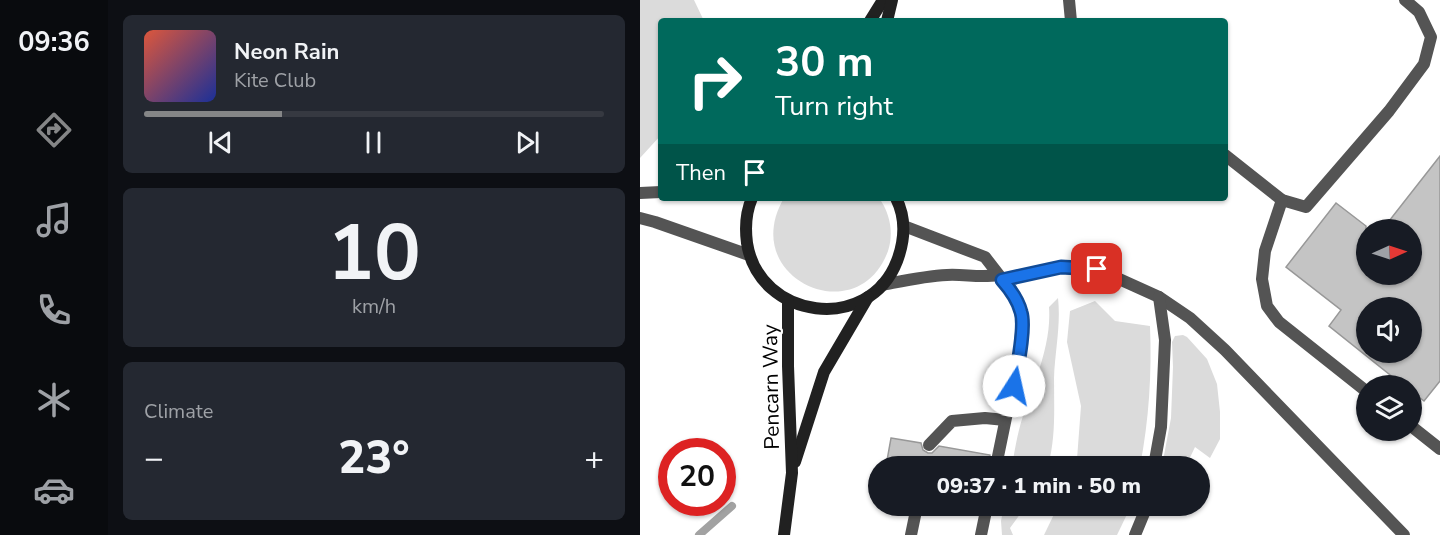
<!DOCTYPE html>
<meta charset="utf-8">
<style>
:root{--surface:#171b24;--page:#242831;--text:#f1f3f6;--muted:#9ea1a6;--line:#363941;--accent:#858687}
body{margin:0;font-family:"Nunito Sans",sans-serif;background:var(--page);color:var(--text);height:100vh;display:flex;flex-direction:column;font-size:22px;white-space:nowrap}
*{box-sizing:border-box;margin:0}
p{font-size:20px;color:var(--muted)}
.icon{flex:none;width:33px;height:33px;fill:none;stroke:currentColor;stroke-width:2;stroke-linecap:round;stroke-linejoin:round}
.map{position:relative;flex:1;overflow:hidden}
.panel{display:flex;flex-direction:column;gap:15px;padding:15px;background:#0d0f14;width:532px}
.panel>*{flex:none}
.hud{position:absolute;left:18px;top:18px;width:570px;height:183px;border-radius:6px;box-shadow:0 2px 4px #0004;background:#00695c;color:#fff;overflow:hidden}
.needle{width:39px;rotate:87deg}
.fabs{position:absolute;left:716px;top:219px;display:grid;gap:12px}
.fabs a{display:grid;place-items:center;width:66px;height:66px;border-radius:50%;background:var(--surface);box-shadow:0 2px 4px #0004;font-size:30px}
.speed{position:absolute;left:18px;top:438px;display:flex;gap:12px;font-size:30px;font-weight:700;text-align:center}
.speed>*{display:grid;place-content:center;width:78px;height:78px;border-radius:50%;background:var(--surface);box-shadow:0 2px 4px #0004;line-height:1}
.speed .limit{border:9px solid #d22;background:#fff;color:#111}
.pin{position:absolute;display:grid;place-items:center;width:51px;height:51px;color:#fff;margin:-26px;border-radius:12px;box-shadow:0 3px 9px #0006}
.me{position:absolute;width:66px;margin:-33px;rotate:10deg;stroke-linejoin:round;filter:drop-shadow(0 0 4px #0008)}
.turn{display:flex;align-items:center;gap:21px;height:126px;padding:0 18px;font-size:27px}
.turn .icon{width:78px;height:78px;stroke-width:2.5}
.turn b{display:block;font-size:42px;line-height:51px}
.then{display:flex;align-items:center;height:57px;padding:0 18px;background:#0003;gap:12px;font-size:22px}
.big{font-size:45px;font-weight:800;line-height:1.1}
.panel .tile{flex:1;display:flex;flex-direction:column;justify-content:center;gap:9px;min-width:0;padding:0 21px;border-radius:9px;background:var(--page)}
.panel .dial{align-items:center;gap:0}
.dial b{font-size:78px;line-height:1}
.song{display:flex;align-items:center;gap:18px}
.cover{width:72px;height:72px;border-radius:9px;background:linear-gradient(135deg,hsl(10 70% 55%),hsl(230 70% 35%))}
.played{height:6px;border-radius:3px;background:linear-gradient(90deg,var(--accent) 30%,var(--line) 30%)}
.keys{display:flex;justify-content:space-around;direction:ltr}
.heat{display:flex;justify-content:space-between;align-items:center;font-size:33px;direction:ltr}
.trip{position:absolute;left:228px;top:456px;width:342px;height:60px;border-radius:30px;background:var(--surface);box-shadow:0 2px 4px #0004;font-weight:800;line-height:60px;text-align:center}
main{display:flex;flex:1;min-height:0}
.tab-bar{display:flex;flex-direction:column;width:108px;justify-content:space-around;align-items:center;background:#090b0e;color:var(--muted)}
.tab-bar .icon{width:42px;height:42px}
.tab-bar .selected{color:var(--accent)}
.tab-bar b{font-size:27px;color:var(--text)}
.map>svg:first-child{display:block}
</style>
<main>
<nav class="tab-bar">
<b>09:36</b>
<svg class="icon selected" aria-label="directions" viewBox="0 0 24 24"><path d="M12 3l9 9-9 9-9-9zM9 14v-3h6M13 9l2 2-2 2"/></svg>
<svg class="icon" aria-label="music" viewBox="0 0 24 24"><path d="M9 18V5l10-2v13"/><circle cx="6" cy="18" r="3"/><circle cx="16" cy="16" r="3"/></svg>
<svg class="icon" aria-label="phone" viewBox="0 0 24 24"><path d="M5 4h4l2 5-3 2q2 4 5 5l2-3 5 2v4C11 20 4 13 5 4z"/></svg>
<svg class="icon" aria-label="climate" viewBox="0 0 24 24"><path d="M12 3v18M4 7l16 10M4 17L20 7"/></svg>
<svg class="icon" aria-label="car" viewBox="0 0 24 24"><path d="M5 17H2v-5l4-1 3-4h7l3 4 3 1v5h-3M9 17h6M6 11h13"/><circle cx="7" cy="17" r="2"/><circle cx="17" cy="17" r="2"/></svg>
</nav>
<section class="panel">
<div class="tile">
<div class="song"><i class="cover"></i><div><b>Neon Rain</b><p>Kite Club</p></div></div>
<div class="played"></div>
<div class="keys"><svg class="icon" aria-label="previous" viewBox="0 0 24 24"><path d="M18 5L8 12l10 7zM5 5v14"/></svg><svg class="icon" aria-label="pause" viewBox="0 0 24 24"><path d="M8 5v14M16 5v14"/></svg><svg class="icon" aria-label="next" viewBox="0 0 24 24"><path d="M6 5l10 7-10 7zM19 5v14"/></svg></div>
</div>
<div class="tile dial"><b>10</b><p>km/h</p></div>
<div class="tile"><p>Climate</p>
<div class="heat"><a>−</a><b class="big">23°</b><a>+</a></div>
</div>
</section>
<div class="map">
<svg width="800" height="535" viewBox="0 0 800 535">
<rect width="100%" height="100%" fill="#fff"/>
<g fill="#dbdbdb">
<path d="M0,0H54L64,21H21V135L0,158Z"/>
<path d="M144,198H239C250,213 254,233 248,251C218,333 97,278 144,198Z"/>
<path d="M418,298C421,325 415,351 414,378C414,408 416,437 408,466H372C374,454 376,442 379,430C390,389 412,350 409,307Z"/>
<path d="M455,301L475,321L510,326C512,372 509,421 500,466H435L437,459L441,406L427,342L430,311Z"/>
<path d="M543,335L547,337L567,359L577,384L580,412V439L570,458L555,447L546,466H522L531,418L533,367L532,342L535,336Z"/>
<path d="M364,506H386L370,528L373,535H362L361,521Z"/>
<path d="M418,506H491L477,535H404Z"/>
</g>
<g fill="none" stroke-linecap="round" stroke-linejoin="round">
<path stroke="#a2a2a2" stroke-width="8" d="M59,535L92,506"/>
</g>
<g fill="#c4c4c4" stroke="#989898" stroke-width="1.5" fill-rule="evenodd">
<path d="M800,156V381L784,401L771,391V386H764L689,326L701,310L646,267L696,203L726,226V274H771V230H742ZM726,308H771V352H726Z"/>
<path d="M251,438L281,443L283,450L288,453H292L299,446L350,455L348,466H246Z"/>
</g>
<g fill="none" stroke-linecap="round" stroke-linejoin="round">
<g stroke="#545454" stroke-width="12">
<path d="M429,0L431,21"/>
<path d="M585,155L642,200L666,207L749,111L784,64L791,37L779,12L765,0"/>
<path d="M642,200L625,251L622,279L627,306L639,322L726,391"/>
<path d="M264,226L345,257L372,292L382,313L380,350L356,466"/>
<path d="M362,280L421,267L457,269L519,297L550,318L585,350L764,535"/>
<path d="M242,285C263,281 285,276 307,275C324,274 341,278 358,275"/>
<path d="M771,426L800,449"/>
<path d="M289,445L312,421L345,418L365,420"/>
<path d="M514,466L521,427L525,340L519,297"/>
<path d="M271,535L277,506"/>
<path d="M341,535L347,506"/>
<path d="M495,535L507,506"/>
</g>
<g stroke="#545454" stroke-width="12">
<path d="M0,193L21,192"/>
<path d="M0,218L15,222L109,255"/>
</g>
<g stroke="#212121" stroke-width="12">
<path d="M230,21L243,0"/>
<path d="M247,21L252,0"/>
<path d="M112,198C106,212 105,228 107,243C119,320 229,334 257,261C265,240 266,218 256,198"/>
<path d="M155,462L184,372L228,297"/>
<path d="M144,535L152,473L148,366V301"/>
</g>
</g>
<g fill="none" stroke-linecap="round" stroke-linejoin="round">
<g stroke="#114b97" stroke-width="15">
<path id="route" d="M374,386C377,369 386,327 381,312C378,300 370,289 362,280L421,267L457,269"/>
</g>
<use href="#route" stroke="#1a73e8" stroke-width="10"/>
</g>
<g text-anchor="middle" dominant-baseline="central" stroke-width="4.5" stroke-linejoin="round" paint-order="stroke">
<g font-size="21" fill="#000" stroke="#fff">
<text transform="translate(131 387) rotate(-91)">Pencarn Way</text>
</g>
</g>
</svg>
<div class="fabs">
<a><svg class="needle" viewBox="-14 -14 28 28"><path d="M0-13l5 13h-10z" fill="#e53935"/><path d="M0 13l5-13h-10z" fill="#9ea1a6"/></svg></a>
<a><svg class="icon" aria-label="sound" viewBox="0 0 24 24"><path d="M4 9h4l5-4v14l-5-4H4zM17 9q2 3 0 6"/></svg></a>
<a><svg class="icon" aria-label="layers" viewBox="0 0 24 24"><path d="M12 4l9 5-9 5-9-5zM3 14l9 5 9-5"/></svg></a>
</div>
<div class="speed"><div class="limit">20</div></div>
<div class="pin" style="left:457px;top:269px;background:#d93025"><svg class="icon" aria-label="arrive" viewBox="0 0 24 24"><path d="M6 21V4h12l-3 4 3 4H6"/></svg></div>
<svg class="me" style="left:374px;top:386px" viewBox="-20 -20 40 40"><circle r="19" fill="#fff"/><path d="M0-13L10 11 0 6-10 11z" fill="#1a73e8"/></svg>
<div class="trip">09:37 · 1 min · 50 m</div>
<div class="hud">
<div class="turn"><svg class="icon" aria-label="right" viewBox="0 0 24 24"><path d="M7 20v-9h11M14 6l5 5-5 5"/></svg><div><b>30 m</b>Turn right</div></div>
<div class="then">Then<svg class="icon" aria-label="arrive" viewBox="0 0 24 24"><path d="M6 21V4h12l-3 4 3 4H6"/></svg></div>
</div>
</div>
</main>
